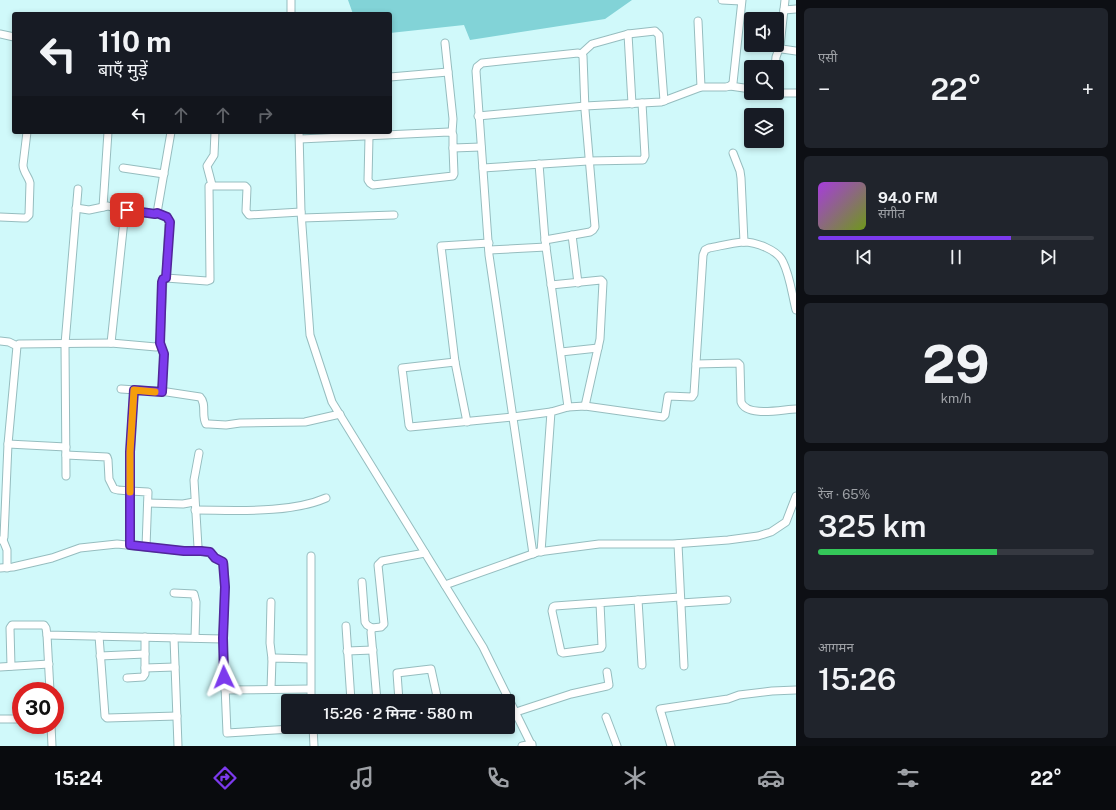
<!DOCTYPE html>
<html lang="hi">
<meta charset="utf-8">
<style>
:root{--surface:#171b24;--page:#20242c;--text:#f1f3f6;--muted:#9ea1a6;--line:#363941;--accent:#7c3aed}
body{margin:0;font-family:"Public Sans","Noto Sans Devanagari",sans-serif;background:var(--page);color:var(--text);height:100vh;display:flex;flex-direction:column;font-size:15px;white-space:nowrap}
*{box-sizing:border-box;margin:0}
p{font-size:13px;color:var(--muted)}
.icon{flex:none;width:22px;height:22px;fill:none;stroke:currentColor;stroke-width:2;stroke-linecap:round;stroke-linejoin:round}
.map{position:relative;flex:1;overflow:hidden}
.panel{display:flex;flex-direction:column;gap:8px;padding:8px;background:#0d0f14;width:320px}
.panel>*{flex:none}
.top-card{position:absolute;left:12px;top:12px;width:380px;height:122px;border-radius:4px;box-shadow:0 2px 6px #0003;background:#171b24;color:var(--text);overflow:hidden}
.buttons{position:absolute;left:744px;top:12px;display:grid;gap:8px}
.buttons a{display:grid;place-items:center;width:40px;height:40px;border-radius:4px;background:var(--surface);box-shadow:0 2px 6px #0003;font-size:20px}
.speed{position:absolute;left:12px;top:682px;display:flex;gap:8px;font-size:20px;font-weight:700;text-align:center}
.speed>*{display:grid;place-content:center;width:52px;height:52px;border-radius:50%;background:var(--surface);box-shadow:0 2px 6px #0003;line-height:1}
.speed .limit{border:6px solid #d22;background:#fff;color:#111}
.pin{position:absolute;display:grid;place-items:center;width:34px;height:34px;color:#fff;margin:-17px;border-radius:8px;box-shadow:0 2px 6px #0006}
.me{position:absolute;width:44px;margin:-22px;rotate:358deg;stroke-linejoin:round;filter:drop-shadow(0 0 3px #0008)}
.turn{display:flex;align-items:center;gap:14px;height:84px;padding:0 20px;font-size:18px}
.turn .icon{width:52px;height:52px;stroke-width:2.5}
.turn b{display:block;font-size:28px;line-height:34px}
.lanes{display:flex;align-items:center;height:38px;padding:0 20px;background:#0003;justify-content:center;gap:20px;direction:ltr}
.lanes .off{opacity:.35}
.big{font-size:30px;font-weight:600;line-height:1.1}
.panel .widget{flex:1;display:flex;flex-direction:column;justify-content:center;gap:6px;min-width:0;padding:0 14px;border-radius:6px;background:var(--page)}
.panel .dial{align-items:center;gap:0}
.dial b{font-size:52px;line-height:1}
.song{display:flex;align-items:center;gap:12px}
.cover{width:48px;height:48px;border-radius:6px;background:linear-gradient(135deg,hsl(280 70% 55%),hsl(80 70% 35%))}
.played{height:4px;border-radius:2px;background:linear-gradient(90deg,var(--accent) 70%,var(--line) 70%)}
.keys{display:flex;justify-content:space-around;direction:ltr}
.heat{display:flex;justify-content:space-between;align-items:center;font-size:22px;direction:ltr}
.charge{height:6px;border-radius:3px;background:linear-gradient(90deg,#34c759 65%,var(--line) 0)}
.trip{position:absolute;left:281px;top:694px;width:234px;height:40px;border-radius:4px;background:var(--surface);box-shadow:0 2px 6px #0003;font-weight:600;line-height:40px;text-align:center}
.tab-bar{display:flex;height:64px;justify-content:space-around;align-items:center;background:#090b0e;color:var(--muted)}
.tab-bar .icon{width:28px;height:28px}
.tab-bar .active{color:var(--accent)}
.tab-bar b{font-size:18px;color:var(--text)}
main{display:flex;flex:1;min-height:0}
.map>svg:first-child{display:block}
</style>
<main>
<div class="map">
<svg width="796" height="746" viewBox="0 0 796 746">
<rect width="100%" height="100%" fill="#d0f9fa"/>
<path fill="#82d3d7" d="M348,0H632L605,19L470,40L464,25L390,33V14H353Z"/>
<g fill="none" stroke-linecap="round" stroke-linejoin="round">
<g stroke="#96bdbf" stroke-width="9">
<g id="minor">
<path d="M291,0V14"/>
<path d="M722,0L741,1"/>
<path d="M785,0L780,46L782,49L796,51"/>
<path d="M784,10L796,9"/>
<path d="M698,21L701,87"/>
<path d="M0,34L14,37"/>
<path d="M628,34L632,104"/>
<path d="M445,43L453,119L452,133"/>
<path d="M581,54L592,44L628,34L655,31L659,35L664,101"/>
<path d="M775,67L776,57L780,46"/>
<path d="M390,77L448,72"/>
<path d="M730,86L751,89"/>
<path d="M777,93H796"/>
<path d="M478,116L585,106L661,102L701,87H726L730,86L733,83L742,0"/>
<path d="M299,132L301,212L310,335L332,402L483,647L532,746"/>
<path d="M369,137L368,180L370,183L373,185L453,176L454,174L453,148"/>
<path d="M300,139L449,132L452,133L453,135V148L481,147"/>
<path d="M733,153L740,171L741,178L744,242"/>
<path d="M539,164L545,240"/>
<path d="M123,168L164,174"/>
<path d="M483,168L588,161L643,160L645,156L642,103"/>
<path d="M212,185L207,166L214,155L215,132"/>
<path d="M103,207L108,132"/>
<path d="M76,208L89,210L108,206L125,211L155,214L157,213L171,132"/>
<path d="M157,213L167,217L169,222L166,278"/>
<path d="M0,217L23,218H26L29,215L30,183C29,177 23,172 23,165L27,132"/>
<path d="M302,218L394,215"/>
<path d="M572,235L578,283"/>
<path d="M489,250L546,247"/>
<path d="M551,285L601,280L603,282L600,339L585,406"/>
<path d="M0,341L9,342L17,346"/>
<path d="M111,343L125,211"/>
<path d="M160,343L164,354L162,392"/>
<path d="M561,352L598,348"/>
<path d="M455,362L402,368L409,425L410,427L513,417L551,412"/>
<path d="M696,364L738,363L740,365L741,402C747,418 784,409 796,409"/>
<path d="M121,389L167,392L200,397C207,404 201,415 206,424H209L226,425L240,423L305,422L340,414"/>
<path d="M134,390L130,452V491L148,492L146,547"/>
<path d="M568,407L585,406L663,417L665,415L668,396L692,397L694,394L703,255L705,250L709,248C720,246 732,243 743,242C756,242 778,250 783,262C790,276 792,294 796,310"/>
<path d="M467,422L455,362L441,246L489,243"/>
<path d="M8,444L66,447"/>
<path d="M199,453L194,480L198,547L201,551L211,553L215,558L223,562L224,564L225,587L223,639L227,733L326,727"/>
<path d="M66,455L107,457L108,460L109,479L114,489L118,490L130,491V545"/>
<path d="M66,476L65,344L78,189"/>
<path d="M148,503L183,504L194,502"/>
<path d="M195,510C235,510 289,514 326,498"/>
<path d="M0,540H3L4,537L8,444L17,346L19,344L111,343L156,347L160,343L163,279L166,278L207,281L210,280V278L209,186H245L247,188L246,211L249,215L301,212"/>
<path d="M3,540L7,550V568"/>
<path d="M678,544L684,666"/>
<path d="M541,552L551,412L568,407L545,240L590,232L593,230L595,227L585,110L583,56L581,54"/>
<path d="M533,554L489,255L476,71L477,67L482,63L578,53L581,54"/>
<path d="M311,556V701"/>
<path d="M0,568L13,567L52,558L80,548L117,544L184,551H201"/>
<path d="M362,582L365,622L367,625L372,628"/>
<path d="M445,585L538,552L599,544H673L728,540L758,536L771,532L786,522L796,496"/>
<path d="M174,593L194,594L196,602L195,638"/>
<path d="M638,600L642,665"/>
<path d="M271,602L270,643L272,659"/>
<path d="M600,603L602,646L601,648L563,653L561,652L552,611L553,607L555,606L680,597"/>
<path d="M681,603L727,600"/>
<path d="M346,626L351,701"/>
<path d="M47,635L50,691"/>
<path d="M99,636L105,716L107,718L177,716"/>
<path d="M174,638L178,746"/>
<path d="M347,651L373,650"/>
<path d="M100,656L145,654"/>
<path d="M11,666L10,628L12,625H44L46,628L47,635L223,639"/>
<path d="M0,667L49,664"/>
<path d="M145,668L175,667"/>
<path d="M127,678L143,677L145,674V637"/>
<path d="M271,689L272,659L275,658L310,659"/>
<path d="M225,690L310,689"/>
<path d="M377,701L371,632L372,628L381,627L384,624L378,565L382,561L425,553"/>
<path d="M399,701L397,673L431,669L438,701"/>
<path d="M516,712L571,694L607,686L609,685L607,672"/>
<path d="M606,717L617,746"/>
<path d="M0,719H21"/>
<path d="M51,725L52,746"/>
<path d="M313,727L314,746"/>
<path d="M522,746L532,744"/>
<path d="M671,746L660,709L728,699L739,695L772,691L796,690"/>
</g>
</g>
<use href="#minor" stroke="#fff" stroke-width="7"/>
</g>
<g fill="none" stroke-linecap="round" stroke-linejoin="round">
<g stroke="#51269a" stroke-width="10">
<path id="route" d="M127,210L155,214L157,213L167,217L170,222L166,278L163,279L162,282L160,343L164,354L162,392L134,390L130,452V545L184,551H201L210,552L215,558L223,562L225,587L223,638L224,677"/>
</g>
<use href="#route" stroke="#7c3aed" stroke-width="7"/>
<path stroke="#f59e0b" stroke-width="7" d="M130,492V452L134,390L155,392"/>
</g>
</svg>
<div class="buttons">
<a><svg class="icon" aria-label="sound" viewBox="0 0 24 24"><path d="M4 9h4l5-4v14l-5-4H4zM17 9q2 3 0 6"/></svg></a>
<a><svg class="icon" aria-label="search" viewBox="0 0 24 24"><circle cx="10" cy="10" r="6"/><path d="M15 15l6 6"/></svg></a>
<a><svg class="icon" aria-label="layers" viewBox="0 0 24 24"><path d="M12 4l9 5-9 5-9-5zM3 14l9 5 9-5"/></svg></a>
</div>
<div class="speed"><div class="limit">30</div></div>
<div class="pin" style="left:127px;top:210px;background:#d93025"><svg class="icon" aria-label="arrive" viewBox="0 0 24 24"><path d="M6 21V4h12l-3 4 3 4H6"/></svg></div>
<svg class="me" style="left:224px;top:677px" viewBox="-20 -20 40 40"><path d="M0-17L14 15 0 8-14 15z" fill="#7c3aed" stroke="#fff" stroke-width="4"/></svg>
<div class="trip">15:26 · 2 मिनट · 580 m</div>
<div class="top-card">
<div class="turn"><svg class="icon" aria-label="left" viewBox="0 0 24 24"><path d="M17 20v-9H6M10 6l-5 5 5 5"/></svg><div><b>110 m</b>बाएँ मुड़ें</div></div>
<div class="lanes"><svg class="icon" aria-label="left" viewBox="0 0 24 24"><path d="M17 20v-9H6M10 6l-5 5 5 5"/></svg><svg class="icon off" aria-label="ahead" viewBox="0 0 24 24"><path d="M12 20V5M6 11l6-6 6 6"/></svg><svg class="icon off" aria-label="ahead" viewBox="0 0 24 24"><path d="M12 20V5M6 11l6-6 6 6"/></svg><svg class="icon off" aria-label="right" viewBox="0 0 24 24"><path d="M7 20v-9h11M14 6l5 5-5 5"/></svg></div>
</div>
</div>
<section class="panel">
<div class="widget"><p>एसी</p>
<div class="heat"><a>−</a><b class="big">22°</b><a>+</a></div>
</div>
<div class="widget">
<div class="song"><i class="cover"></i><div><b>94.0 FM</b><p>संगीत</p></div></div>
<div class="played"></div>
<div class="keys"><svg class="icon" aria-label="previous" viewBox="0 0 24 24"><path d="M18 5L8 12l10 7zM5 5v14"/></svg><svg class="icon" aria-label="pause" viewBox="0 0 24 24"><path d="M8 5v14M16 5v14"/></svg><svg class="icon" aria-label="next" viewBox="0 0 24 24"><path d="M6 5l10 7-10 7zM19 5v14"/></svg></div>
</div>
<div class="widget dial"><b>29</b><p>km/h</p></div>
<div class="widget"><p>रेंज · 65%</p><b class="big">325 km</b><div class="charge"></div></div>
<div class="widget"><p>आगमन</p><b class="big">15:26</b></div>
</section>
</main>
<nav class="tab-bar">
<b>15:24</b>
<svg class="icon active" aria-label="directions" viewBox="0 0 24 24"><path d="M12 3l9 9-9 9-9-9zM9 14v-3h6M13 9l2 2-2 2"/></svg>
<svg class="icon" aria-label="music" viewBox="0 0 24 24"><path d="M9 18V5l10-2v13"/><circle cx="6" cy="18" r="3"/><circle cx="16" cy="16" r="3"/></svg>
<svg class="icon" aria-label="phone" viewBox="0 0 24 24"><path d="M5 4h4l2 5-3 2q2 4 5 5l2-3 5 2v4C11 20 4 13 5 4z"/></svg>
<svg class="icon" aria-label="climate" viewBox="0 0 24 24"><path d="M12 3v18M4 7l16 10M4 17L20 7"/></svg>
<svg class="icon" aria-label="car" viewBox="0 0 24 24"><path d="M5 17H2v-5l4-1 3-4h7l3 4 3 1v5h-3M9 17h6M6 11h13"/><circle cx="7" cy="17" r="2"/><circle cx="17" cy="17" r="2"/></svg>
<svg class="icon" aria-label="filters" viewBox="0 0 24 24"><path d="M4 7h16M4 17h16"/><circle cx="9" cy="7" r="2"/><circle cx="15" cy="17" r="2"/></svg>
<b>22°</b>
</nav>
